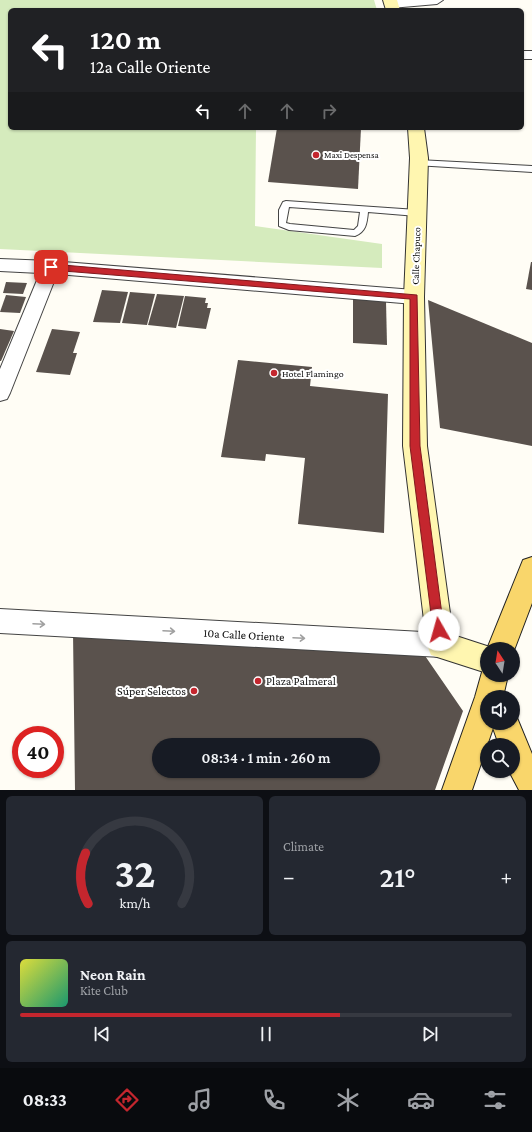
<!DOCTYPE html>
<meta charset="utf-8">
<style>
:root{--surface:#171b24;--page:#242831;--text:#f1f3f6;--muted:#9ea1a6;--line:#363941;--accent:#c4262e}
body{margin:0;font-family:"Crimson Pro",serif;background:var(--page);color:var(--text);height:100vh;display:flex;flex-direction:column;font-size:15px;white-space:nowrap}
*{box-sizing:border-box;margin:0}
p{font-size:13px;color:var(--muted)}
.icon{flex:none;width:22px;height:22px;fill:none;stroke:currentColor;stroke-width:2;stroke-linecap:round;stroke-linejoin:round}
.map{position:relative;height:790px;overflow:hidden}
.sheet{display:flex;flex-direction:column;gap:6px;padding:6px;background:#0d0f14;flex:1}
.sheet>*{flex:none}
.banner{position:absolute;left:8px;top:8px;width:516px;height:122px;border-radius:6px;box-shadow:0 1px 3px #0004;background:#202124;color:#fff;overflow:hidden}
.needle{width:26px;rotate:348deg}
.tools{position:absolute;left:480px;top:642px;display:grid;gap:8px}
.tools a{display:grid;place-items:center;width:40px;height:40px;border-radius:50%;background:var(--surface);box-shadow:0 1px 3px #0004;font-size:20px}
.speed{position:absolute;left:12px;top:726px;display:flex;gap:8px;font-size:20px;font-weight:700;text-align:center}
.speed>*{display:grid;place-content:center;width:52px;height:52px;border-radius:50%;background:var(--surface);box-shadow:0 1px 3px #0004;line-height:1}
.speed .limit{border:6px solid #d22;background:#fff;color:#111}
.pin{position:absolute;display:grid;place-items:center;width:34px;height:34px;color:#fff;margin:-17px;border-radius:8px;box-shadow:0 2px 6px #0006}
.me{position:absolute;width:44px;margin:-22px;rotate:353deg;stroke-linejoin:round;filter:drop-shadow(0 0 3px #0008)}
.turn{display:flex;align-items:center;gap:14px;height:84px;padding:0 16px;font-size:18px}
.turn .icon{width:52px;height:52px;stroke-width:2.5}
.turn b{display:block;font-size:28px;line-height:34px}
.lanes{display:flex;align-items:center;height:38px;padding:0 16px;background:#0003;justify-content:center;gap:20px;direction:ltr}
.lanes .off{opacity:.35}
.big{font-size:30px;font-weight:600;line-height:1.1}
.sheet .card{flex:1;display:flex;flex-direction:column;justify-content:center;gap:6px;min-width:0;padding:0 14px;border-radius:6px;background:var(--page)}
.sheet .dial{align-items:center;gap:0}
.dial svg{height:104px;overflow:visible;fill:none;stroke:var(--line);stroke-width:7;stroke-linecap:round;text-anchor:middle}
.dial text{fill:var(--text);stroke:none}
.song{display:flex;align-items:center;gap:12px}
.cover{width:48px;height:48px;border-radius:6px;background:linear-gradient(135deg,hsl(60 70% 55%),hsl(160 70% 35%))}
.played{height:4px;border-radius:2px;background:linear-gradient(90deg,var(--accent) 65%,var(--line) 65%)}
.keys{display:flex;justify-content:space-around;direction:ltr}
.heat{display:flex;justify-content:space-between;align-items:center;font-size:22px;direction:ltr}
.sheet .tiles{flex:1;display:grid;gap:6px;grid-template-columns:1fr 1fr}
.card:last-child{grid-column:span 2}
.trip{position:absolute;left:152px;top:738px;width:228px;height:40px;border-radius:20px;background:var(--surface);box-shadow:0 1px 3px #0004;font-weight:600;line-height:40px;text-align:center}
.tabs{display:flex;height:64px;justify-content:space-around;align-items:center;background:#090b0e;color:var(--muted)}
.tabs .icon{width:28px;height:28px}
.tabs .on{color:var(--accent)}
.tabs b{font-size:18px;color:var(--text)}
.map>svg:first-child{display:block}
</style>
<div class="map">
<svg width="532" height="790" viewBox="0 0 532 790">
<rect width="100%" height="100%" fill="#fffdf5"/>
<path fill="#d5ebbd" d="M0,0H374L377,10H10V128H256L255,226L382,244V268L0,249Z"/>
<g fill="#5a524d" fill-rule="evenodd">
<path d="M277,128H361L358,189L268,182Z"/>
<path d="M531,262H532V290L526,289Z"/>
<path d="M6,282L27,283L23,294L3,293Z"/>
<path d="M102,290L128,292L120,323L93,322Z"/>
<path d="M130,292L155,294L147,325L122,323Z"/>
<path d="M157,294L184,296L176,328L148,325Z"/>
<path d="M6,295L26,297L20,313L0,312Z"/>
<path d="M185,296L206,298L205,303H208L207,308H211L206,329L178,326Z"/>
<path d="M353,299L386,301L387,345L353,343Z"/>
<path d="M428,300L532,343V446L440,428Z"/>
<path d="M0,329L14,331L1,361H0Z"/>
<path d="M52,329L80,332L73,353H77L70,375L36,372Z"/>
<path d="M238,360L312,367L310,386L388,394L384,533L298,524L305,458L266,454L265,461L221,457Z"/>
<path d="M73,632L421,650L463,711L435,790H75ZM159,745H373V771H159Z"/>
</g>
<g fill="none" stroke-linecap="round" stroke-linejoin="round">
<g stroke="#444" stroke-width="2">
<g id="lane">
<path d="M418,160L532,166V172L415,165V161Z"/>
<path d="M286,201L417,210L421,213L417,216L368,212C367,223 366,232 355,236L289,230L279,226V210L283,202ZM289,207L360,212L358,226L354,230L290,224L286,223Z"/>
</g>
</g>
<g stroke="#444" stroke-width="2">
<g id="street">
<path d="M394,0H443L437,4L391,8L385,4L387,1Z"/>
<rect x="522" y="51" width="10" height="8"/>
<path d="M0,259L51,261L414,290L420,292L423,297L420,302L414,304L57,274L10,393L7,399L0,401V369L40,273L0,271Z"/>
<path d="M0,609L441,633L450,636L453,645L450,654L441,657L0,633Z"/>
</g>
</g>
<g stroke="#333" stroke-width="2">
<g id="secondary">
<path d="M383,0H397L400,10H386Z"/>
<path d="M408,128H424L428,158L424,297L427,446L453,635L496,649H487V673L431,655L427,645L403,446L404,297L410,158Z"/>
</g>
</g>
<g stroke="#222" stroke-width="2">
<g id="primary">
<path d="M532,557V603L513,653V649H487L523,560Z"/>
<path d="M487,664V675H508L503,697H487V723H513V712L515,713L532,754V790H519L509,771H513V745H499L493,728L472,790H442L475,697L484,665Z"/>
</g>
</g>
<use href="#lane" fill="#fff" fill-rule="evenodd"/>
<use href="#street" fill="#fff" fill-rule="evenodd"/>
<use href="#secondary" fill="#fff6b0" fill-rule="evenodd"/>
<use href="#primary" fill="#f9d66b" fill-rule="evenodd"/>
</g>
<defs><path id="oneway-shaft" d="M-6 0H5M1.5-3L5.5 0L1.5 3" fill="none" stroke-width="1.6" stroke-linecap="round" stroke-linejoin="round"/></defs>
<g stroke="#a0a0a0">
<use href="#oneway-shaft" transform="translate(39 624) rotate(3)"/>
<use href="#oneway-shaft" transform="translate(169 631) rotate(3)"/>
<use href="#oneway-shaft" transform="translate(299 638) rotate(3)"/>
</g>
<path fill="#c4262e" stroke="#7f191e" d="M51,264L417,295L420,446L444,630L443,634L439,636L435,634L433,630L410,446V299L51,270L47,267Z"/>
<g fill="#c4262e" stroke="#fff" stroke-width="1.5">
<circle cx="316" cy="155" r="4"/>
<circle cx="274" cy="373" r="4"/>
<circle cx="258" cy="681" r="4"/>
<circle cx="194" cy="691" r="4"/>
</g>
<g text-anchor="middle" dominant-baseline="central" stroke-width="4" stroke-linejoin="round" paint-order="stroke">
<g font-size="9" fill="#111" stroke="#fff" text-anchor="start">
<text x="324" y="155">Maxi Despensa</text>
</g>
<g font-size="10" fill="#111" stroke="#fff">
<text transform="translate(416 256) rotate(-88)">Calle Chapuco</text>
</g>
<g font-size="10" fill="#111" stroke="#fff" text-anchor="start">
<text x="282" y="373">Hotel Flamingo</text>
</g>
<g font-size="12" fill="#111" stroke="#fff">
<text transform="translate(244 635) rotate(3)">10a Calle Oriente</text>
</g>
<g font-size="12" fill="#111" stroke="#fff" text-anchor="start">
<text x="266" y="681">Plaza Palmeral</text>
<text x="186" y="691" text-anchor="end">Súper Selectos</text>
</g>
</g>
</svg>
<div class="tools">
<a><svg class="needle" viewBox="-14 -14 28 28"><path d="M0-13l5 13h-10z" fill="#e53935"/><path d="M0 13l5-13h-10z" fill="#9ea1a6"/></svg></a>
<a><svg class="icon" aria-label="sound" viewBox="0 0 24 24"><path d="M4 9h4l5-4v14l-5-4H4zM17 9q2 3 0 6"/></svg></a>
<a><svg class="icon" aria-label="search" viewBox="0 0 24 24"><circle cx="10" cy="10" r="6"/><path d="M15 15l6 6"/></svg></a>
</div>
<div class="speed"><div class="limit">40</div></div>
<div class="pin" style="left:51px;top:267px;background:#d93025"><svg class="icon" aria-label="arrive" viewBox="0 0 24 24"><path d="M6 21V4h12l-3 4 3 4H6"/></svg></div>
<svg class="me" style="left:439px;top:630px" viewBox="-20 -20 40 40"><circle r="19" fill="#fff"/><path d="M0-13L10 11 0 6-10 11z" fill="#c4262e"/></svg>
<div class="trip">08:34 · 1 min · 260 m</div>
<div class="banner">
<div class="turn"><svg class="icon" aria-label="left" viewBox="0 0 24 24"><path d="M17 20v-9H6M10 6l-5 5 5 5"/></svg><div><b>120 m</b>12a Calle Oriente</div></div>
<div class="lanes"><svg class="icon" aria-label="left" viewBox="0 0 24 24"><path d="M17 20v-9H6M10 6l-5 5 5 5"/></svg><svg class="icon off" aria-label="ahead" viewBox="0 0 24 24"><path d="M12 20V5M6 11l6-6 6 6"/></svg><svg class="icon off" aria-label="ahead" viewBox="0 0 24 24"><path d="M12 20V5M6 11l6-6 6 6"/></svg><svg class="icon off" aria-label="right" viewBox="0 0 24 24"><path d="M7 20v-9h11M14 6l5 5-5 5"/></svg></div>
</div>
</div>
<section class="sheet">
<div class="tiles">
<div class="card dial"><svg viewBox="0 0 100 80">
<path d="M14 69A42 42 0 1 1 86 69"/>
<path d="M14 69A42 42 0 0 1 12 30" stroke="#c4262e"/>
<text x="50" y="56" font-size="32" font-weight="700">32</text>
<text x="50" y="72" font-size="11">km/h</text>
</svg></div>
<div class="card"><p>Climate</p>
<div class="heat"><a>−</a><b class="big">21°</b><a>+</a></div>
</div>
<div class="card">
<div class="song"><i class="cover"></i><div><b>Neon Rain</b><p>Kite Club</p></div></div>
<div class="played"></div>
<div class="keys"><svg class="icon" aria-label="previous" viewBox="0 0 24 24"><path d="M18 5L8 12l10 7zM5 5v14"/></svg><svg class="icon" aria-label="pause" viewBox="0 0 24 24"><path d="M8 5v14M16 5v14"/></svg><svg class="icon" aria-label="next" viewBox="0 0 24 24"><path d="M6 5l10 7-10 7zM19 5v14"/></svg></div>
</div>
</div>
</section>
<nav class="tabs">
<b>08:33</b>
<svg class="icon on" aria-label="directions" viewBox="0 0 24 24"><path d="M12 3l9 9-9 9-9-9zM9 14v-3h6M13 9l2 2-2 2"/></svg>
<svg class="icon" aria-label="music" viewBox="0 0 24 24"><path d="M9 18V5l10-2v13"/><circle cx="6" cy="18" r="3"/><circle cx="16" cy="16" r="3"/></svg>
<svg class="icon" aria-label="phone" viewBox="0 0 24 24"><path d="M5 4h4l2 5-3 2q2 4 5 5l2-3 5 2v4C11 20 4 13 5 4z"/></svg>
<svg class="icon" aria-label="climate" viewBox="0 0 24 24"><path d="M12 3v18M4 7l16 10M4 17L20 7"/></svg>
<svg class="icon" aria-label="car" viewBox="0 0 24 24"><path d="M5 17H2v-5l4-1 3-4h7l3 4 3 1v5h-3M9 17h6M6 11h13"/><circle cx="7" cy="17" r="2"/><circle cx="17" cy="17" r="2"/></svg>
<svg class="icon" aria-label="filters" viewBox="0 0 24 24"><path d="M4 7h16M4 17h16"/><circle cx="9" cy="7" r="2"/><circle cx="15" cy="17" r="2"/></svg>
</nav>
